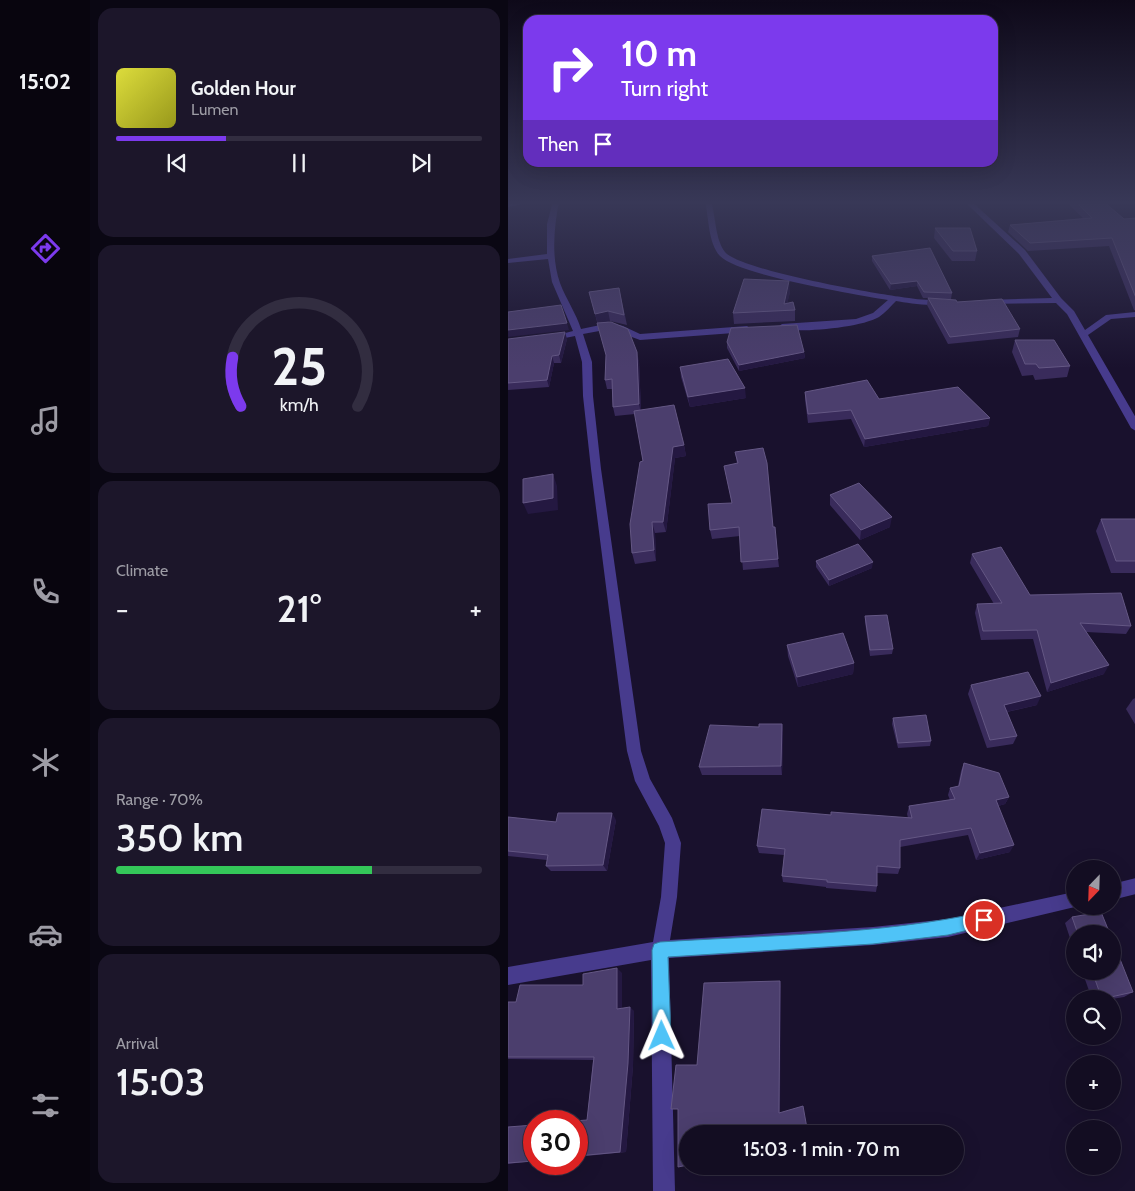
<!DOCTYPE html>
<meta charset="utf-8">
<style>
:root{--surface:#130d22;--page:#1c162a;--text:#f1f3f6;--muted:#9d9ca5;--line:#322d40;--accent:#7c3aed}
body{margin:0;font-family:Cabin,sans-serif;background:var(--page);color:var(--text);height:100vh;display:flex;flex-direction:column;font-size:19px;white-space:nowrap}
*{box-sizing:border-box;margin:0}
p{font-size:16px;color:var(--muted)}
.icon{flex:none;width:28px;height:28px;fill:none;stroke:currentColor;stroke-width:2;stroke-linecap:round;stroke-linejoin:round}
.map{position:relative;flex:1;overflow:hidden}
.side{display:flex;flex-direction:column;gap:8px;padding:8px;background:#0a0713;width:418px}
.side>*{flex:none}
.banner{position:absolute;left:15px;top:15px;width:475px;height:152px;border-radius:15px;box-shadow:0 5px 20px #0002,0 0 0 1px var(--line);background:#7c3aed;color:#fff;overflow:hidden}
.needle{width:32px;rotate:203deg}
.fabs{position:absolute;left:558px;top:860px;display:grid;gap:10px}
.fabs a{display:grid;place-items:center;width:55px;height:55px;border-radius:50%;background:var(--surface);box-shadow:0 5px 20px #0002,0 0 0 1px var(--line);font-size:25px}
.speed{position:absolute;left:15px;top:1110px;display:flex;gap:10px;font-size:25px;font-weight:700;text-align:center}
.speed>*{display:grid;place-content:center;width:65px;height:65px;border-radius:50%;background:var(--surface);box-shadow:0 5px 20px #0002,0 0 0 1px var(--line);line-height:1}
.speed .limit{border:8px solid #d22;background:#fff;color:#111}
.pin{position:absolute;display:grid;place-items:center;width:42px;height:42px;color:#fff;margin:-21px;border:2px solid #fff;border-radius:50%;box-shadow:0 1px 5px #0007}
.me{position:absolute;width:55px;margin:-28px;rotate:359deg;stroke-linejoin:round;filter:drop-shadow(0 0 4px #0008)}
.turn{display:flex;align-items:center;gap:18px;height:105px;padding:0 15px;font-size:22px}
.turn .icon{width:65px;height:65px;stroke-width:2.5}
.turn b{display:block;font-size:35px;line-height:42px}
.then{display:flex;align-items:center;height:48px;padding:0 15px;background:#0003;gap:10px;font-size:19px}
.big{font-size:38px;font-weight:600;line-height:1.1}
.side .widget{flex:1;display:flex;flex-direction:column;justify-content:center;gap:8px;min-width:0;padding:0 18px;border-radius:15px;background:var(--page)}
.side .dial{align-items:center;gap:0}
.dial svg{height:130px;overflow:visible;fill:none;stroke:var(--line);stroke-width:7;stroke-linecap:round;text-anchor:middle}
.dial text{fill:var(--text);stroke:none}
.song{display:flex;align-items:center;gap:15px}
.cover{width:60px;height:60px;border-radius:8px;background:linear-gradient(135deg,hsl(60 70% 55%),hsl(60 70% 35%))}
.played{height:5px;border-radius:2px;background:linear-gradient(90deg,var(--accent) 30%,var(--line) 30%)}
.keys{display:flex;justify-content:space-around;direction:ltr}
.heat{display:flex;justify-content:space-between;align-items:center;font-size:28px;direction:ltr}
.charge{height:8px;border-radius:4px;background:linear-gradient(90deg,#34c759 70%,var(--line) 0)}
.trip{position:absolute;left:171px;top:1125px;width:285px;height:50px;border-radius:25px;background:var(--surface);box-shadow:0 5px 20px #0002,0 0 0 1px var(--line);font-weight:600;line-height:50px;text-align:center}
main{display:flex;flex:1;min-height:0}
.tab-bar{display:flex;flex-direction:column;width:90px;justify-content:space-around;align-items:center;background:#08050e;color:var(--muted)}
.tab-bar .icon{width:35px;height:35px}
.tab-bar .selected{color:var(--accent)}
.tab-bar b{font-size:22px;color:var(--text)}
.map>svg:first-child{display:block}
</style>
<main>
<nav class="tab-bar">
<b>15:02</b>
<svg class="icon selected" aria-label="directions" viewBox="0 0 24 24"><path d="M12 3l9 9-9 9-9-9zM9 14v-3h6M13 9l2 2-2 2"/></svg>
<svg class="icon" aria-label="music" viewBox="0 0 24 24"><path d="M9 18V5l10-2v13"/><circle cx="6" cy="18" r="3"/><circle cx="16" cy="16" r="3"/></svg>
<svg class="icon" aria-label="phone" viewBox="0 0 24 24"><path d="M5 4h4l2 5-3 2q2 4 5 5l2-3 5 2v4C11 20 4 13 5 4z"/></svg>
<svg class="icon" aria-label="climate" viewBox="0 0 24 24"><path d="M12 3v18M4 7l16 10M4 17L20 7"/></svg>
<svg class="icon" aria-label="car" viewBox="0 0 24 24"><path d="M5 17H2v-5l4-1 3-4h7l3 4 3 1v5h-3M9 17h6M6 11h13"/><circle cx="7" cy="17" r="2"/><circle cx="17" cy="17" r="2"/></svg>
<svg class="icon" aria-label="filters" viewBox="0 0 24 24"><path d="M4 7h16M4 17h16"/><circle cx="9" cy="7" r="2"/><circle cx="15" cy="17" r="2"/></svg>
</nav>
<section class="side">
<div class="widget">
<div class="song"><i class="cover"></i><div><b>Golden Hour</b><p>Lumen</p></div></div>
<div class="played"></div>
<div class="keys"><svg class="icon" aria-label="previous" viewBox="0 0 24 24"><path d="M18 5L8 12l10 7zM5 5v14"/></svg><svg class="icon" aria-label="pause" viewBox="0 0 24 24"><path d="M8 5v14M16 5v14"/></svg><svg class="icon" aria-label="next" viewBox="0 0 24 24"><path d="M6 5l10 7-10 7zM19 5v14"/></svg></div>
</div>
<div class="widget dial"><svg viewBox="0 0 100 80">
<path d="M14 69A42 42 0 1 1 86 69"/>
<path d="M14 69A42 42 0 0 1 9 39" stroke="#7c3aed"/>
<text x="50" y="56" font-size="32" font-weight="700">25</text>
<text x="50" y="72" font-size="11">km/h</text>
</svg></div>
<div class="widget"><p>Climate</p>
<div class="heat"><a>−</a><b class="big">21°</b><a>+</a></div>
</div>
<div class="widget"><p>Range · 70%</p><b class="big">350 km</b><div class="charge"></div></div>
<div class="widget"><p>Arrival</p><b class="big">15:03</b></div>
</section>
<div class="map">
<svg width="628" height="1191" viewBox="0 0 628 1191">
<rect width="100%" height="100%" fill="#19112d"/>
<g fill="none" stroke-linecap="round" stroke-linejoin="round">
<g fill="#473b8d" fill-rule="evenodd">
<path d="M11,201H28L0,207V203Z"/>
<path d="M45,201H51C46,228 43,257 52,283C58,299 68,313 73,329L102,323L115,326L132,334L239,326L243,329L239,332L132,340L102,329L75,334L84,362L85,396L93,469L133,751L142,779L164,818L173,843L169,897L162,940L365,927L440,919L566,892V906H571L440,937L365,945L161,958L167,1191H145L143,960L0,985V967L145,942L153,897L157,843L151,826L127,781L119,751L83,469L75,396L74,362L67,336L42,341L38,338L65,331L44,282L40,259L0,263V259L39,254V224Z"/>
<path d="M197,201H203C208,217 207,239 217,252C231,270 372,295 401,298C412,300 424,300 435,300L439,302C430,308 400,303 388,301C383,306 377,313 371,317C352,328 292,333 271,329L270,327L274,324L348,319L365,313L380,300C350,295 230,275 212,256C200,243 201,218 197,201Z"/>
<path d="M456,201H463L517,250L553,298L566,311L577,330L598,315L628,312V317L603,319L580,335L628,418V431L623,428L559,314L548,303L475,304L474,302L478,300L544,298L511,254Z"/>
<path d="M628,878V894L604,900V884Z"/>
</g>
</g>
<g fill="#392b5b">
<path d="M557,201H595L616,219L628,218V311L626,310L601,246L520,251L500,232L502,225L575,218Z"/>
<path d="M427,228L469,251L467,261H444L426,238Z"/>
<path d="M364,256L444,293L443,299H427L449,302L512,329L510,337L440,344L419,305L420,298H415L409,286L382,290L364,261Z"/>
<path d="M111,288L119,325L102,321L99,322L131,361L133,410L176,445L178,456L167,458L158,532L147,533L148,561L127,564L124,553L135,461L127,414L107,416L105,407L104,389H99L97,380L98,355L81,292Z"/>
<path d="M282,292L279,303L287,310V321L226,324L225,313Z"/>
<path d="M0,339H59L53,363H46L41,387L0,390Z"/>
<path d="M507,340L562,366L559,377L527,380L525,375L514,376L504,352Z"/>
<path d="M219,342L296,352L297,358L231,371L219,348Z"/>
<path d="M172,367L238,398L182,407L173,377Z"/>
<path d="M297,392L371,399L482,418L480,426L356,447L343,419L300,423L297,400Z"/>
<path d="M227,452L265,527L270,559L271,567L235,570L232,536L204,539L202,530L224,503L216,466L229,464Z"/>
<path d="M322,495L382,527L352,540L322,505Z"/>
<path d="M593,519H628V573H603L588,531Z"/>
<path d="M464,554L522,595L623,626L618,634L578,632L596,674L539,692L525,639L473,640L467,613L469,604H486L462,563Z"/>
<path d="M308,561L364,568L321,586L308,567Z"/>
<path d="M357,616L385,649L384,654L362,656L357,622Z"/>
<path d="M279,645L346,663L345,674L290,687L280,656Z"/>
<path d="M463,685L529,705L499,712L509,736L505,744L479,748L460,694Z"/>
<path d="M628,698V726L618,709L625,699Z"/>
<path d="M385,718L423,741L422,746L390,748L384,724Z"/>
<path d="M274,724L275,732L274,775H194L191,767L251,727Z"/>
<path d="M456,763L501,797L497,804L490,806L502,852L468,860L460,835L392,847V868L390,874L369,873V886L368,892L318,888V887L275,882L274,876L276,855L251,853L249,846L323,815L400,818L399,814L401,806L442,800L440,795L442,788L450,786L453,771Z"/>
<path d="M0,817L48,822L108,820L99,871H43L38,866L39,860L0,856Z"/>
<path d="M564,917L602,934H566V950L557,923Z"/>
<path d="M574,971H604L625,992L616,997L604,999H584Z"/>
<path d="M114,973V1008L126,1011L125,1066L118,1152L69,1157V1121L79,1120L85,1060L0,1059V1002H8L75,985Z"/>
<path d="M26,1125V1161L0,1164V1127Z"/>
</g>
<g fill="#241841">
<path d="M281,281L282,292L278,310L276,304Z"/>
<path d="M409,281V286L382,290L383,284Z"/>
<path d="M100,311L102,321L90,324L87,314Z"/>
<path d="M59,323L61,330L0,337V330Z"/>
<path d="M57,332L59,339L53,363L51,355Z"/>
<path d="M129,352L131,361L133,413L131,404Z"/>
<path d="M296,352L297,358L231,371V365Z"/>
<path d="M44,356L46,363L41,387L39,380Z"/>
<path d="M237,388L238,398L182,407L180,397Z"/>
<path d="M482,418L480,426L356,447L357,439Z"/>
<path d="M176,445L178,456L167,458L158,532L155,522L165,447Z"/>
<path d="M45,474L49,486L50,510L20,514L15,503Z"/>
<path d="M384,517L382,527L352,540L353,530Z"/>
<path d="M144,522L147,533L148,561L146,550Z"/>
<path d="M365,562L364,568L321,586V580Z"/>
<path d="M346,663L345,674L290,687L289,677Z"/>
<path d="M601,665L596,674L539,692L543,683Z"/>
<path d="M533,696L529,705L493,713L496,705Z"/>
<path d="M274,724L275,732L274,775L273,766Z"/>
<path d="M501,797L497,804L484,808L488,800Z"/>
<path d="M104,813L108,820L99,871L95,865Z"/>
<path d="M506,845L502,852L468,860L472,853Z"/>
<path d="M109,968L114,973V1012L109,1009Z"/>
<path d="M272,981L273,985L272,1114L271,1113Z"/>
<path d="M122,1007L126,1011L125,1066L118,1152H112Z"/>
</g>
<g fill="#4b3e6d" stroke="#645784">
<path d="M567,201H595L616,219L628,218V298L604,238L522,243L502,225L584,218Z"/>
<path d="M427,228H462L469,251H445Z"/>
<path d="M422,248L444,293L416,292L409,281L383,284L364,256Z"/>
<path d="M236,279L281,281L276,304L285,302L287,310L225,313Z"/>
<path d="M111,288L116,315L100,311L87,314L81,292Z"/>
<path d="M420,298L448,300L449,302L494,299L512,329L442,337Z"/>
<path d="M53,305L59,323L0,330V312Z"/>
<path d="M103,322L120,329L129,352L131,404L105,407L104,379L97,380L98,355L89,323Z"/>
<path d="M289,325L296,352L231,365L219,342L223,328Z"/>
<path d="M57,332L51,355L44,356L39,380L0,383V339Z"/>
<path d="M507,340H546L562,366L531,368L528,364H517Z"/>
<path d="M220,359L237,388L180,397L172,367Z"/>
<path d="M359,380L371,399L450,387L482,418L357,439L343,410L300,414L297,392Z"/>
<path d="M166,405L176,445L165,447L155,522H144L146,550L124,553L122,524L132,462L135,461L126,411Z"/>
<path d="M255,448L259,463L265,527H267L270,559L233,562L231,527L202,530L200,504L224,503L216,466L230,463L227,452Z"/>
<path d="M45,474V498L15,503V479Z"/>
<path d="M351,483L384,517L353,530L322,495Z"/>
<path d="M593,519H628V561H608Z"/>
<path d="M350,544L365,562L321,580L308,561Z"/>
<path d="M493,547L522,595L613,593L623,626L572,623L601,665L543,683L529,630L475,631L469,604L494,603L464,554Z"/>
<path d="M379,615L385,649L362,650L357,616Z"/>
<path d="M335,633L346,663L289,677L279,645Z"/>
<path d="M520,672L533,696L496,705L509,736L482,740L463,685Z"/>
<path d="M418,715L423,741L390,743L385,718Z"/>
<path d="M251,724H274L273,766L191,767L202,725L251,727Z"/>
<path d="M456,763L491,773L501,797L488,800L506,845L472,853L463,828L392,840V868L369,866V886L319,882V880L274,876L277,849L249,846L254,809L323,815V812L404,818L401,806L447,799L442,788L451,786Z"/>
<path d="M50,813H104L95,865L38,866L40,855L0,851V817L48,822Z"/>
<path d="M593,912L602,934H570L564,917Z"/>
<path d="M604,939L625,992L594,999L584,971H604Z"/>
<path d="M109,968V1009L122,1007L120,1063L112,1152L69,1156V1121H66L79,1120L86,1057H0V1002H8L12,985H75V974Z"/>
<path d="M272,981L271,1113L295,1106L300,1134H180V1165L170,1167V1109H163L168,1065H189L196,983Z"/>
<path d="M26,1125V1161L0,1163V1127Z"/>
</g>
<linearGradient id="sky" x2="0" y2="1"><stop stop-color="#0e0919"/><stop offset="0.55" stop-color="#383857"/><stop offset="1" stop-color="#383857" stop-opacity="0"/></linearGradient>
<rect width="628" height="368" fill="url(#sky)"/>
<path fill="#4fc3f7" stroke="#337fa1" d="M476,912L481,914L484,920L481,925L440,935L365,944L160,957L163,1036L160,1042L154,1044L148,1042L145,1036L144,950L146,944L152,942C260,935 370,935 476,912Z"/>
</svg>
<div class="fabs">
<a><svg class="needle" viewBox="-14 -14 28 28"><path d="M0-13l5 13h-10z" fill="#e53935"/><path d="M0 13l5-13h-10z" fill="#9d9ca5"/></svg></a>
<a><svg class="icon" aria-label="sound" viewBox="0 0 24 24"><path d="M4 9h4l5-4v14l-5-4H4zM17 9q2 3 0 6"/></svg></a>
<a><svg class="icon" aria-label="search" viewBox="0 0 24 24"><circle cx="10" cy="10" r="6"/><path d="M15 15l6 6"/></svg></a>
<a>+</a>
<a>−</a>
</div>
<div class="speed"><div class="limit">30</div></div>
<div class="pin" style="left:476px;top:920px;background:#d93025"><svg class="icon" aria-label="arrive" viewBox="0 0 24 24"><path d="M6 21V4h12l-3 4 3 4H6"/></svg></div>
<svg class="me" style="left:154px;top:1036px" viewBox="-20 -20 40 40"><path d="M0-17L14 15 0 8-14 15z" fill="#4fc3f7" stroke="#fff" stroke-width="4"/></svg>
<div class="trip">15:03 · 1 min · 70 m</div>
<div class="banner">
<div class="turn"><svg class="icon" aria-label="right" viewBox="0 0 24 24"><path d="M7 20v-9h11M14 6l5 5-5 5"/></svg><div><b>10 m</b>Turn right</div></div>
<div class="then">Then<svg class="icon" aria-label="arrive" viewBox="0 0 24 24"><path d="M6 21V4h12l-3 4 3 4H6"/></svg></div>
</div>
</div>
</main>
